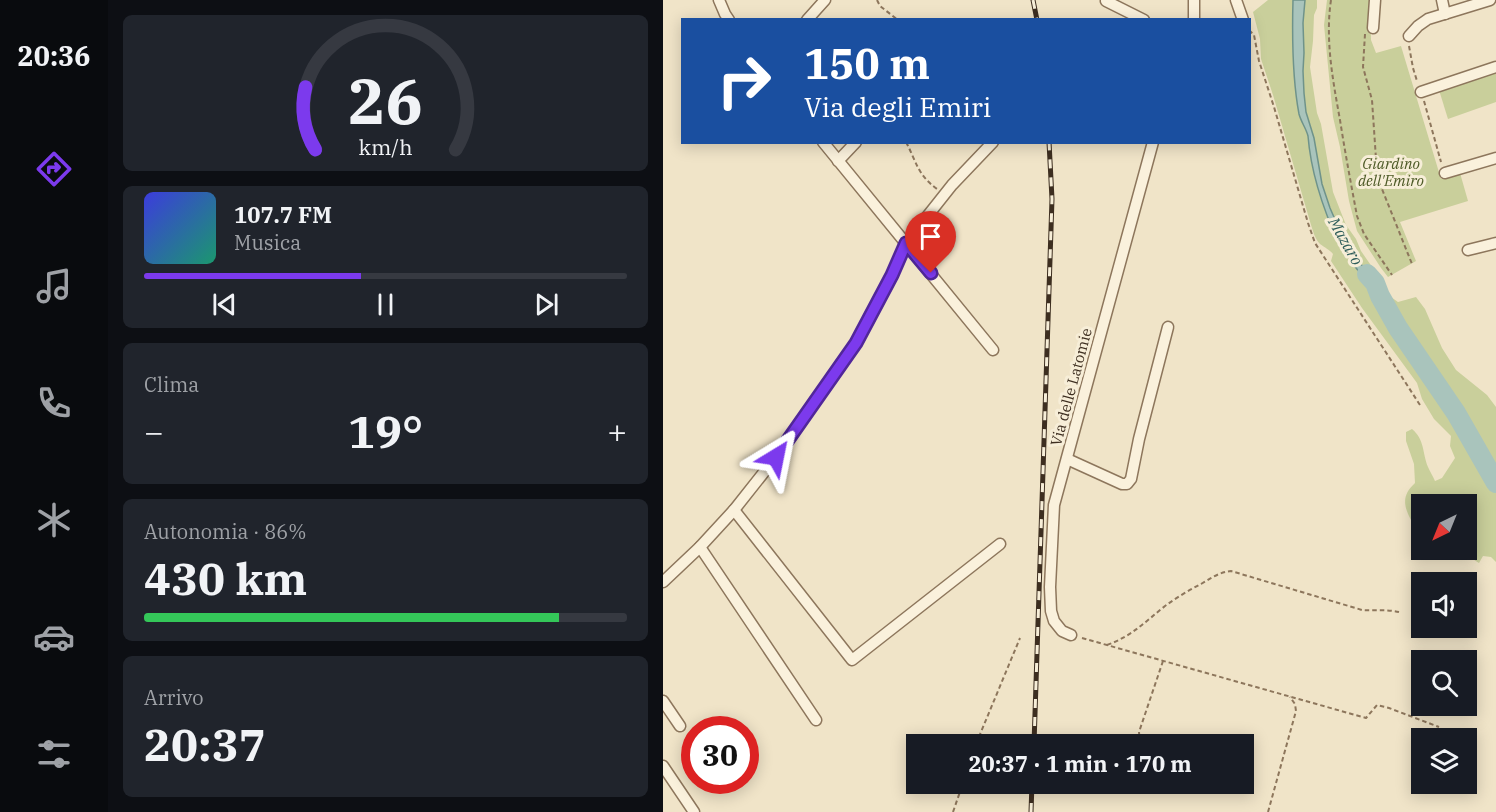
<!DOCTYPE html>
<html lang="it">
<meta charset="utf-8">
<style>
:root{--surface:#171b24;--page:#20242c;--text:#f1f3f6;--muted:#9ea1a6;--line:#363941;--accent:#7c3aed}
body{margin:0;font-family:"IBM Plex Serif",serif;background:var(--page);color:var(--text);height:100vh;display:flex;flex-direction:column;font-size:22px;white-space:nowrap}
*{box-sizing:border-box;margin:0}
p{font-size:20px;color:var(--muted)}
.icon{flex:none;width:33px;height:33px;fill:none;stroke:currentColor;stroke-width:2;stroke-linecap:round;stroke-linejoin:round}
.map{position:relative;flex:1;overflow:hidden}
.sheet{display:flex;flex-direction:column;gap:15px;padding:15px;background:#0d0f14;width:555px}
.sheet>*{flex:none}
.hud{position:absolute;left:18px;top:18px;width:570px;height:126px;border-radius:0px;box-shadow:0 3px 15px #0003;background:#1a4fa0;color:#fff;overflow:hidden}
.needle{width:39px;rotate:223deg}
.tools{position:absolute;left:748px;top:494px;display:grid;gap:12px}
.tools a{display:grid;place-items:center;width:66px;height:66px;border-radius:0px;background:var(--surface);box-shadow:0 3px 15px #0003;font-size:30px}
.speed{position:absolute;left:18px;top:716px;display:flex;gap:12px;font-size:30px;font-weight:700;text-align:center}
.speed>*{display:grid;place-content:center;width:78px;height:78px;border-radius:50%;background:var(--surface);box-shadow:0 3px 15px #0003;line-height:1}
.speed .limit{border:9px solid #d22;background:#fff;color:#111}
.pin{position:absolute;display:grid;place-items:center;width:51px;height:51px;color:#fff;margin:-62px -26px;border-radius:50% 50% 50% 0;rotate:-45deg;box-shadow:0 0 6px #0007}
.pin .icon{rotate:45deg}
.me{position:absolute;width:66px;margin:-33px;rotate:35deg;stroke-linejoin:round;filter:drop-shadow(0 0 4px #0008)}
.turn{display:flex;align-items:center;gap:21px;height:126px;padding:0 24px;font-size:27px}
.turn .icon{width:78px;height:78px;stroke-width:2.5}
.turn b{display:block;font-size:42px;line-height:51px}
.big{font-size:45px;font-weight:700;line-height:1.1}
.sheet .tile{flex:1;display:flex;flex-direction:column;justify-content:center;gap:9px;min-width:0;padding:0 21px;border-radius:9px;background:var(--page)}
.sheet .dial{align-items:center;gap:0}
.dial svg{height:156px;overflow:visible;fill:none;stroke:var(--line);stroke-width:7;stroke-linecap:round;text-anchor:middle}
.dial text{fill:var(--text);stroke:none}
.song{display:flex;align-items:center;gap:18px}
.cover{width:72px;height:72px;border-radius:9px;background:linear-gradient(135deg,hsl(240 70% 55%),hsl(160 70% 35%))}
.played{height:6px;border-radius:3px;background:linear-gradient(90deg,var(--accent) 45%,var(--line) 45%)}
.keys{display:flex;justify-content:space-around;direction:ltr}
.heat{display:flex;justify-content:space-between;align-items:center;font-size:33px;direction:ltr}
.charge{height:9px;border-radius:4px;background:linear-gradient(90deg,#34c759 86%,var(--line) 0)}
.trip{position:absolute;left:243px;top:734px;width:348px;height:60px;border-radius:0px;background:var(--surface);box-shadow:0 3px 15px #0003;font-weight:700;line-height:60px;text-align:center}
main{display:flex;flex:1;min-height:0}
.menu{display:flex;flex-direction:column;width:108px;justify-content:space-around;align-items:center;background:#090b0e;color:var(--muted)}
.menu .icon{width:42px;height:42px}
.menu .on{color:var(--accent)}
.menu b{font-size:27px;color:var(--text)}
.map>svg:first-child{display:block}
</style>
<main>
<nav class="menu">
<b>20:36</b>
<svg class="icon on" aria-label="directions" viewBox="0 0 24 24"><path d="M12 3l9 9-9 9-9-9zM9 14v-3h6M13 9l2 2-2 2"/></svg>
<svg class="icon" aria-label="music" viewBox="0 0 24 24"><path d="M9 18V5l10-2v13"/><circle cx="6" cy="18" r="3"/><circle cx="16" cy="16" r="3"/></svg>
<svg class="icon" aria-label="phone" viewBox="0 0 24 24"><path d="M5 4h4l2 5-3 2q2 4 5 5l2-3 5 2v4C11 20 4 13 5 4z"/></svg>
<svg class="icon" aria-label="climate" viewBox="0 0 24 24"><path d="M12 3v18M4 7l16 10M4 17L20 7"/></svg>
<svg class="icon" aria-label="car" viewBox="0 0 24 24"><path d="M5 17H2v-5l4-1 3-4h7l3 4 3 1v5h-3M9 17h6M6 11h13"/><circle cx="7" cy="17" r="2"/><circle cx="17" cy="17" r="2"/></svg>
<svg class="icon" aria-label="filters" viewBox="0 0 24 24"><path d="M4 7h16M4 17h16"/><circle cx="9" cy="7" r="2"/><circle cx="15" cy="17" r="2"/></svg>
</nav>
<section class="sheet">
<div class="tile dial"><svg viewBox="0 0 100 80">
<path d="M14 69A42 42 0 1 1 86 69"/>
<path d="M14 69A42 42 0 0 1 9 37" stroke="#7c3aed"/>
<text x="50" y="56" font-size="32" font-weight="700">26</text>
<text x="50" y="72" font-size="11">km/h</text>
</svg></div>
<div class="tile">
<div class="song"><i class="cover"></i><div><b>107.7 FM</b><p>Musica</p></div></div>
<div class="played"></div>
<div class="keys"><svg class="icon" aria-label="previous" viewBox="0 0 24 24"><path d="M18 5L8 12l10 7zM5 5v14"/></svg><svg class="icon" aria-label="pause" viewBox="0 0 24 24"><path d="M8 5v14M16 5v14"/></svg><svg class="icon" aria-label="next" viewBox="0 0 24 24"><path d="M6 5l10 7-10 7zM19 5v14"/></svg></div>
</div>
<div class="tile"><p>Clima</p>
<div class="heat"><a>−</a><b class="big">19°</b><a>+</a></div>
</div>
<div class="tile"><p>Autonomia · 86%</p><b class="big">430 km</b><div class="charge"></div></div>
<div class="tile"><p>Arrivo</p><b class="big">20:37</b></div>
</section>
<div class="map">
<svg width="833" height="812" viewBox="0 0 833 812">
<rect width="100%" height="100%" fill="#f0e4c8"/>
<g fill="#c9cf9b">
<path d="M605,0H630C629,37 629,77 636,114C638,122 643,128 645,136C648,175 660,209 676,244C687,251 684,255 690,264C695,271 701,277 708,282L710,289L709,276L694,260L689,249L678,234L667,208L658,184L651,138L643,112L641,93L640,71L641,53L640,23L642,0H654V8L651,15L650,41L647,67L654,113L658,124L670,192L683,225L693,239L698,251L723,287L725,295L735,302L753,297L762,309L779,348L793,370L824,395L833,407V562L828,557L820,556L816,563C797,553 810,549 808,533C808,530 807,527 806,523L804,524V504H759L758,520H748C740,505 739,495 752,483L751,464L743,441V432L749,429C762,440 759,452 765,467C767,472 770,476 772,481L779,478L792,458L787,446L788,436L771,419L759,399L754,383L699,308L668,261L670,254C666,249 662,248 657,244C652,239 650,231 648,225L610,95L598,59L597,39L590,12Z"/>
<path d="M664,0H707L708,40L713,53L738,46L778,179L797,173L805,201L737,222L753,261L725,277L718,268L694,231L686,201L677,147L670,117L661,25Z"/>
<path d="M833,71V102L785,119L776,90Z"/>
</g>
<path fill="#a9c4bc" stroke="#6f938a" stroke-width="1.5" d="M630,0H642L640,23L641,53L640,71L641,93L643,112L651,138L659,184L667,208L678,233L689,249L694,260L714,282L717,296L710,289L708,282C701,277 695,271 690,264C684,256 685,249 676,244C660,209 648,174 645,136C643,128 638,122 636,114C629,77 629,37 630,0Z"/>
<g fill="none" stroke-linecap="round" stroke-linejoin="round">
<path stroke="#a9c4bc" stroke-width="20" d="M704,274L712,283L717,296L735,328L793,413L833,483"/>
<g stroke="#8d765c" stroke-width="13">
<g id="minor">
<path d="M56,0L62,14L66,20"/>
<path d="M531,0V20"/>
<path d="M573,0L580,20"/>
<path d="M779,0L782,14"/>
<path d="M443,1L481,20"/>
<path d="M144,20L162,0"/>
<path d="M710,28L712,0"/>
<path d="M746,36L755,26L765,19L827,0"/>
<path d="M758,92L833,67"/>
<path d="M160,142L330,350"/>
<path d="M175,161L193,142"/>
<path d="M782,173L833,158"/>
<path d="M805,250L833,243"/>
<path d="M404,459L459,484H464L468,479L476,439L505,327"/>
<path d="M71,510L189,660L337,544"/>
<path d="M37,547L153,720"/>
<path d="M0,582L37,547L71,510L113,457L193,343L229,275L243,243L289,185L330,142"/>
<path d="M408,635L399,631L391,621L388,611L387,587L391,505L490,142"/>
<path d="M0,701L17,726"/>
<path d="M0,766L31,812"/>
</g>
</g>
<g stroke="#8d765c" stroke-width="2" stroke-dasharray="4.5 3" stroke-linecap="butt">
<path d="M214,0L217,6L235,20"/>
<path d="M668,0C662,40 670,81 677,120C682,152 688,184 694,216L701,234L729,275"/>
<path d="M586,30L591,35L596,61L611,107L645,223L652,243L757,405"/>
<path d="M702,34L700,67L709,100L713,159L717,184L749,264"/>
<path d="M746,46L750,68L754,81"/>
<path d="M761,101L778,162"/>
<path d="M243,142C254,163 254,174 274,189"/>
<path d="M419,638L703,718L714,705L726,708L776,727"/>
<path d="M444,645C469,636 482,622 502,606C513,598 526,590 538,584C548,578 557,572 568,571L699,610C711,611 724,609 736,612"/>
<path d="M313,744L357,638"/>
<path d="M477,744L476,732L500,661"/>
<path d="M290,812L300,783"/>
<path d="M605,812L633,711L632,704L627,697"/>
</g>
<use href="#minor" stroke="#faf1dc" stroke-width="10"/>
<g stroke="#3d2e20" stroke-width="5">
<g id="rail">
<path d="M370,0L374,20"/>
<path d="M371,744L389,199L386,142"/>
<path d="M368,812L369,783"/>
</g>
</g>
<use href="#rail" stroke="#f7eed8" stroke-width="3" stroke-dasharray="9" stroke-linecap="butt"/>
</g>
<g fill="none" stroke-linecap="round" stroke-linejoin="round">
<g stroke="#51269a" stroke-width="15">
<path id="route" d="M113,457L193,343L229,275L243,243L268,273"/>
</g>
<use href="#route" stroke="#7c3aed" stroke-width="10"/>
</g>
<g text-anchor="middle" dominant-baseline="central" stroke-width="6" stroke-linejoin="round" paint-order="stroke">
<g font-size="15" font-style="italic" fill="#4d5a26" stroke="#f7eed8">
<text x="728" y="163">Giardino<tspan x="728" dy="17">dell'Emiro</tspan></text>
</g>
<g font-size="15" fill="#3d2e20" stroke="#f7eed8">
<text transform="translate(408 387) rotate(-75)">Via delle Latomie</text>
</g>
<g font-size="16" font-style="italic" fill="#2f5d5a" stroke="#f7eed8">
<text transform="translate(683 241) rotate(60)">Mazaro</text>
</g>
</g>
</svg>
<div class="tools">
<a><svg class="needle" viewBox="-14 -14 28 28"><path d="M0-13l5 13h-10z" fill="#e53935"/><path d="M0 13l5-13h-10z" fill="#9ea1a6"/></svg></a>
<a><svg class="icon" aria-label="sound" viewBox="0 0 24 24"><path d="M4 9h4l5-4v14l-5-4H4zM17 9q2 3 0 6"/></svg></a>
<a><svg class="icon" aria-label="search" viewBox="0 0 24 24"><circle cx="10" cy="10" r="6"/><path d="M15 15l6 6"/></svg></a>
<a><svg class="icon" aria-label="layers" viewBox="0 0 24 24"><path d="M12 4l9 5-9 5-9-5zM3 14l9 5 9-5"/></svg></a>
</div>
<div class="speed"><div class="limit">30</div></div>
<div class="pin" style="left:268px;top:273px;background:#d93025"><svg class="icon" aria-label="arrive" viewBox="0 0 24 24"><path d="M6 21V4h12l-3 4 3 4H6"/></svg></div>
<svg class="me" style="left:113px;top:457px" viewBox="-20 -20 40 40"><path d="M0-17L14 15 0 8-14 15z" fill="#7c3aed" stroke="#fff" stroke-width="4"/></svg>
<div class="trip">20:37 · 1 min · 170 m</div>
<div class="hud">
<div class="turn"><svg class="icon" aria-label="right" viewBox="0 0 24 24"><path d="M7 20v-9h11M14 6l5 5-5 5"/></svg><div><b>150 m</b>Via degli Emiri</div></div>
</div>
</div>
</main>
